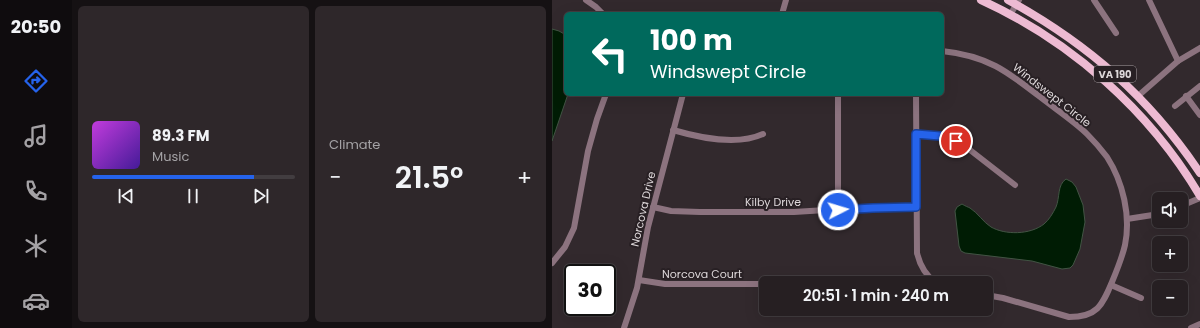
<!DOCTYPE html>
<meta charset="utf-8">
<style>
:root{--surface:#261f22;--page:#2e272a;--text:#f1f3f6;--muted:#a4a2a5;--line:#423d40;--accent:#2563eb}
body{margin:0;font-family:Poppins,sans-serif;background:var(--page);color:var(--text);height:100vh;display:flex;flex-direction:column;font-size:15px;white-space:nowrap}
*{box-sizing:border-box;margin:0}
p{font-size:13px;color:var(--muted)}
.icon{flex:none;width:22px;height:22px;fill:none;stroke:currentColor;stroke-width:2;stroke-linecap:round;stroke-linejoin:round}
.map{position:relative;flex:1;overflow:hidden}
.panel{display:flex;flex-direction:column;gap:6px;padding:6px;background:#151113;width:480px}
.panel>*{flex:none}
.top-card{position:absolute;left:12px;top:12px;width:380px;height:84px;border-radius:6px;box-shadow:0 4px 16px #0002,0 0 0 1px var(--line);background:#00695c;color:#fff;overflow:hidden}
.fabs{position:absolute;left:600px;top:192px;display:grid;gap:8px}
.fabs a{display:grid;place-items:center;width:36px;height:36px;border-radius:6px;background:var(--surface);box-shadow:0 4px 16px #0002,0 0 0 1px var(--line);font-size:20px}
.speed{position:absolute;left:12px;top:264px;display:flex;gap:8px;font-size:20px;font-weight:700;text-align:center}
.speed>*{display:grid;place-content:center;width:52px;height:52px;border-radius:50%;background:var(--surface);box-shadow:0 4px 16px #0002,0 0 0 1px var(--line);line-height:1}
.speed .limit{border:2px solid #111;border-radius:6px;background:#fff;color:#111}
.pin{position:absolute;display:grid;place-items:center;width:34px;height:34px;color:#fff;margin:-17px;border:2px solid #fff;border-radius:50%;box-shadow:0 1px 4px #0007}
.me{position:absolute;width:44px;margin:-22px;rotate:85deg;stroke-linejoin:round;filter:drop-shadow(0 0 3px #0008)}
.turn{display:flex;align-items:center;gap:14px;height:84px;padding:0 20px;font-size:18px}
.turn .icon{width:52px;height:52px;stroke-width:2.5}
.turn b{display:block;font-size:28px;line-height:34px}
.big{font-size:30px;font-weight:600;line-height:1.1}
.panel .tile{flex:1;display:flex;flex-direction:column;justify-content:center;gap:6px;min-width:0;padding:0 14px;border-radius:6px;background:var(--page)}
.song{display:flex;align-items:center;gap:12px}
.cover{width:48px;height:48px;border-radius:6px;background:linear-gradient(135deg,hsl(290 70% 55%),hsl(260 70% 35%))}
.played{height:4px;border-radius:2px;background:linear-gradient(90deg,var(--accent) 80%,var(--line) 80%)}
.keys{display:flex;justify-content:space-around;direction:ltr}
.heat{display:flex;justify-content:space-between;align-items:center;font-size:22px;direction:ltr}
.panel .tiles{flex:1;display:grid;gap:6px;grid-template-columns:repeat(2,1fr)}
.trip{position:absolute;left:207px;top:276px;width:234px;height:40px;border-radius:6px;background:var(--surface);box-shadow:0 4px 16px #0002,0 0 0 1px var(--line);font-weight:600;line-height:40px;text-align:center}
main{display:flex;flex:1;min-height:0}
.dock{display:flex;flex-direction:column;width:72px;justify-content:space-around;align-items:center;background:#0f0c0e;color:var(--muted)}
.dock .icon{width:28px;height:28px}
.dock .selected{color:var(--accent)}
.dock b{font-size:18px;color:var(--text)}
.map>svg:first-child{display:block}
</style>
<main>
<nav class="dock">
<b>20:50</b>
<svg class="icon selected" aria-label="directions" viewBox="0 0 24 24"><path d="M12 3l9 9-9 9-9-9zM9 14v-3h6M13 9l2 2-2 2"/></svg>
<svg class="icon" aria-label="music" viewBox="0 0 24 24"><path d="M9 18V5l10-2v13"/><circle cx="6" cy="18" r="3"/><circle cx="16" cy="16" r="3"/></svg>
<svg class="icon" aria-label="phone" viewBox="0 0 24 24"><path d="M5 4h4l2 5-3 2q2 4 5 5l2-3 5 2v4C11 20 4 13 5 4z"/></svg>
<svg class="icon" aria-label="climate" viewBox="0 0 24 24"><path d="M12 3v18M4 7l16 10M4 17L20 7"/></svg>
<svg class="icon" aria-label="car" viewBox="0 0 24 24"><path d="M5 17H2v-5l4-1 3-4h7l3 4 3 1v5h-3M9 17h6M6 11h13"/><circle cx="7" cy="17" r="2"/><circle cx="17" cy="17" r="2"/></svg>
</nav>
<section class="panel">
<div class="tiles">
<div class="tile">
<div class="song"><i class="cover"></i><div><b>89.3 FM</b><p>Music</p></div></div>
<div class="played"></div>
<div class="keys"><svg class="icon" aria-label="previous" viewBox="0 0 24 24"><path d="M18 5L8 12l10 7zM5 5v14"/></svg><svg class="icon" aria-label="pause" viewBox="0 0 24 24"><path d="M8 5v14M16 5v14"/></svg><svg class="icon" aria-label="next" viewBox="0 0 24 24"><path d="M6 5l10 7-10 7zM19 5v14"/></svg></div>
</div>
<div class="tile"><p>Climate</p>
<div class="heat"><a>−</a><b class="big">21.5°</b><a>+</a></div>
</div>
</div>
</section>
<div class="map">
<svg width="648" height="328" viewBox="0 0 648 328">
<rect width="100%" height="100%" fill="#32292d"/>
<g fill="#001c04" stroke="#425444">
<path d="M0,29L7,31L14,35V94H16L0,141Z"/>
<path d="M514,179L520,182L524,187L531,205L533,222L528,249L521,265L518,268L510,269L480,261L413,253L409,251L407,246L403,211L405,207L410,204C413,206 416,207 418,208C426,213 431,222 439,227C453,235 478,235 492,224C497,220 501,213 504,207C508,198 505,185 514,179Z"/>
</g>
<g fill="none" stroke-linecap="round" stroke-linejoin="round">
<g stroke="#8c737f" stroke-width="6">
<path d="M34,0L44,7L51,14"/>
<path d="M542,0L564,33"/>
<path d="M597,0L626,61"/>
<path d="M230,14L234,0"/>
<path d="M458,15L467,0"/>
<path d="M390,51C437,56 456,72 492,100C505,110 524,123 535,134C542,141 549,149 555,157C571,182 579,216 573,245C570,258 565,270 560,282C550,306 545,317 517,317L451,298L434,295"/>
<path d="M286,94V210"/>
<path d="M364,94L365,253C368,266 373,275 384,283"/>
<path d="M586,96L626,61L648,48"/>
<path d="M634,96L648,115"/>
<path d="M623,106L648,86"/>
<path d="M121,130C148,138 185,146 211,134"/>
<path d="M364,134L388,136L409,143L463,185"/>
<path d="M629,206L648,198"/>
<path d="M101,207L119,211L148,212H242L321,207H365"/>
<path d="M575,219L607,214"/>
<path d="M0,263L13,247L22,228L36,151L45,119L54,94"/>
<path d="M87,280L113,284H214"/>
<path d="M559,285L589,298"/>
<path d="M72,328L85,288L96,227L131,94"/>
<path d="M639,328L648,324"/>
</g>
<g stroke="#edbad2" stroke-width="8">
<path d="M429,0C519,41 598,111 648,196"/>
<path d="M456,0C536,44 597,97 648,173"/>
</g>
</g>
<g fill="none" stroke-linecap="round" stroke-linejoin="round">
<g stroke="#184099" stroke-width="10">
<path id="route" d="M286,210L321,208L364,207V134L388,136L404,141"/>
</g>
<use href="#route" stroke="#2563eb" stroke-width="7"/>
</g>
<g text-anchor="middle" dominant-baseline="central" stroke-width="4" stroke-linejoin="round" paint-order="stroke">
<rect fill="#282024" stroke="#a7a0a3" stroke-width="1" x="542" y="66" width="42" height="16" rx="3"/>
<g font-size="10" font-weight="bold" fill="#ddd7d9">
<text x="563" y="74">VA 190</text>
</g>
<g font-size="11" fill="#ddd7d9" stroke="#282024">
<text transform="translate(500 95) rotate(38)">Windswept Circle</text>
<text x="221" y="202">Kilby Drive</text>
<text transform="translate(91 209) rotate(-77)">Norcova Drive</text>
<text x="150" y="274">Norcova Court</text>
</g>
</g>
</svg>
<div class="fabs">
<a><svg class="icon" aria-label="sound" viewBox="0 0 24 24"><path d="M4 9h4l5-4v14l-5-4H4zM17 9q2 3 0 6"/></svg></a>
<a>+</a>
<a>−</a>
</div>
<div class="speed"><div class="limit">30</div></div>
<div class="pin" style="left:404px;top:141px;background:#d93025"><svg class="icon" aria-label="arrive" viewBox="0 0 24 24"><path d="M6 21V4h12l-3 4 3 4H6"/></svg></div>
<svg class="me" style="left:286px;top:210px" viewBox="-20 -20 40 40"><circle r="17" fill="#2563eb" stroke="#fff" stroke-width="3"/><path d="M0-11L8 9 0 5-8 9z" fill="#fff"/></svg>
<div class="trip">20:51 · 1 min · 240 m</div>
<div class="top-card">
<div class="turn"><svg class="icon" aria-label="left" viewBox="0 0 24 24"><path d="M17 20v-9H6M10 6l-5 5 5 5"/></svg><div><b>100 m</b>Windswept Circle</div></div>
</div>
</div>
</main>
